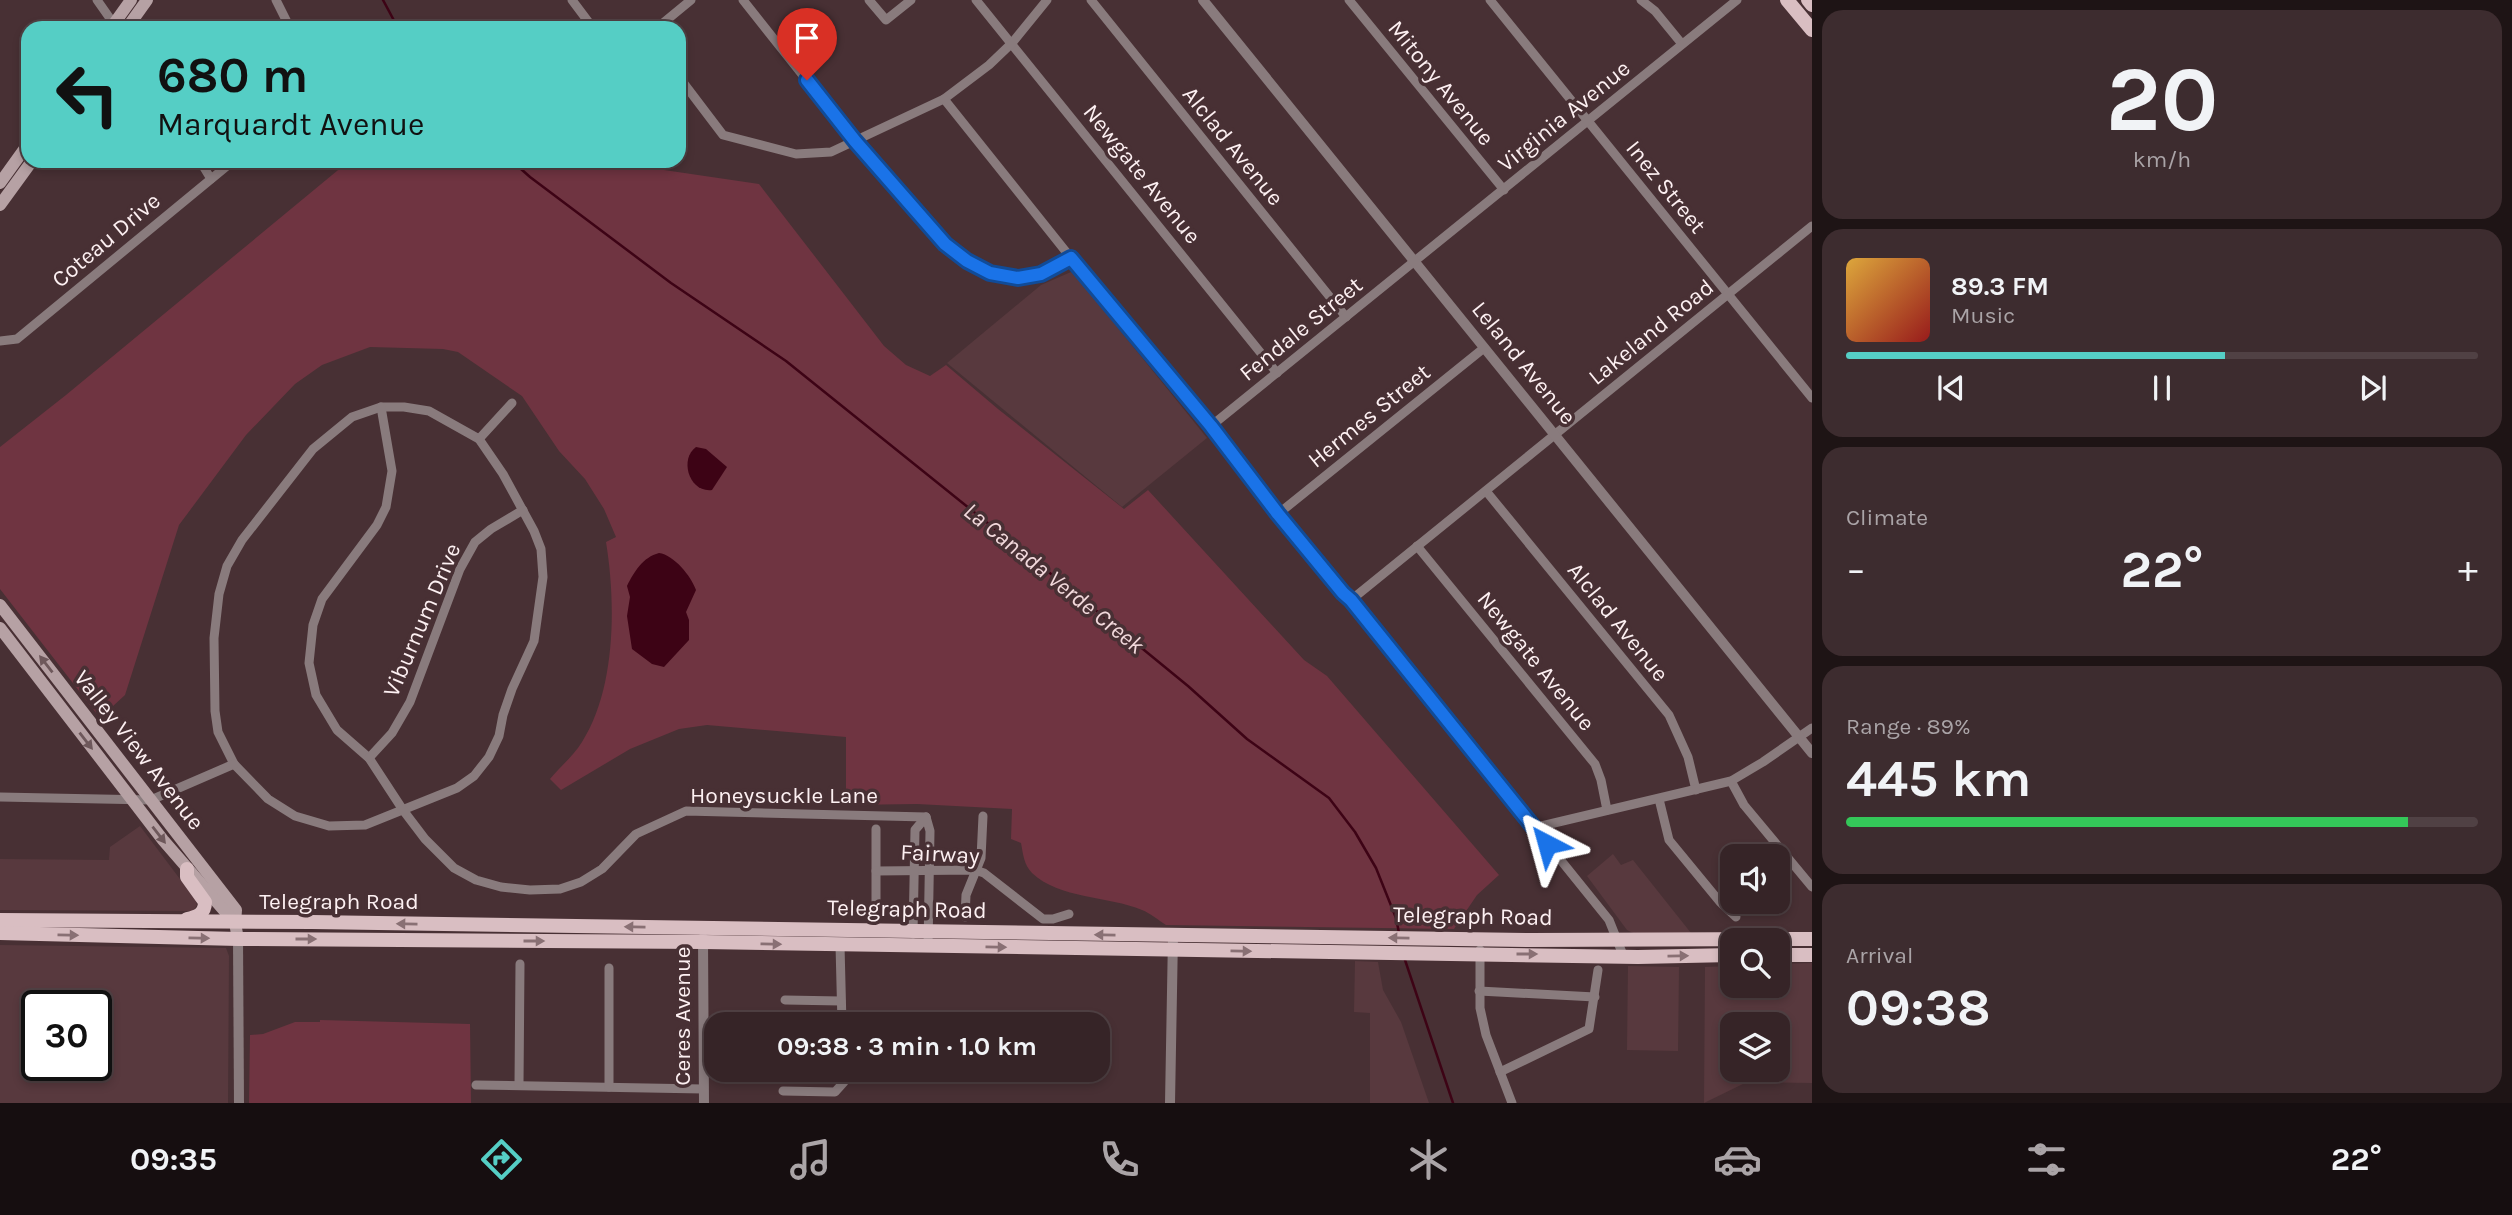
<!DOCTYPE html>
<meta charset="utf-8">
<style>
:root{--surface:#362427;--page:#3d2c2f;--text:#f1f3f6;--muted:#aaa4a7;--line:#504144;--accent:#55cec5}
body{margin:0;font-family:Karla,sans-serif;background:var(--page);color:var(--text);height:100vh;display:flex;flex-direction:column;font-size:26px;white-space:nowrap}
*{box-sizing:border-box;margin:0}
p{font-size:23px;color:var(--muted)}
.icon{flex:none;width:38px;height:38px;fill:none;stroke:currentColor;stroke-width:2;stroke-linecap:round;stroke-linejoin:round}
.map{position:relative;flex:1;overflow:hidden}
.sheet{display:flex;flex-direction:column;gap:10px;padding:10px;background:#1e1415;width:700px}
.sheet>*{flex:none}
.guide{position:absolute;left:21px;top:21px;width:665px;height:147px;border-radius:21px;box-shadow:0 4px 10px #0003,0 0 0 2px var(--line);background:#55cec5;color:#111;overflow:hidden}
.buttons{position:absolute;left:1720px;top:844px;display:grid;gap:14px}
.buttons a{display:grid;place-items:center;width:70px;height:70px;border-radius:14px;background:var(--surface);box-shadow:0 4px 10px #0003,0 0 0 2px var(--line);font-size:35px}
.speed{position:absolute;left:21px;top:990px;display:flex;gap:14px;font-size:35px;font-weight:700;text-align:center}
.speed>*{display:grid;place-content:center;width:91px;height:91px;border-radius:50%;background:var(--surface);box-shadow:0 4px 10px #0003,0 0 0 2px var(--line);line-height:1}
.speed .limit{border:4px solid #111;border-radius:10px;background:#fff;color:#111}
.pin{position:absolute;display:grid;place-items:center;width:60px;height:60px;color:#fff;margin:-72px -30px;border-radius:50% 50% 50% 0;rotate:-45deg;box-shadow:0 0 7px #0007}
.pin .icon{rotate:45deg}
.me{position:absolute;width:77px;margin:-38px;rotate:321deg;stroke-linejoin:round;filter:drop-shadow(0 0 5px #0008)}
.turn{display:flex;align-items:center;gap:24px;height:147px;padding:0 21px;font-size:32px}
.turn .icon{width:91px;height:91px;stroke-width:2.5}
.turn b{display:block;font-size:49px;line-height:60px}
.big{font-size:52px;font-weight:700;line-height:1.1}
.sheet .widget{flex:1;display:flex;flex-direction:column;justify-content:center;gap:10px;min-width:0;padding:0 24px;border-radius:21px;background:var(--page)}
.sheet .dial{align-items:center;gap:0}
.dial b{font-size:91px;line-height:1}
.song{display:flex;align-items:center;gap:21px}
.cover{width:84px;height:84px;border-radius:10px;background:linear-gradient(135deg,hsl(40 70% 55%),hsl(0 70% 35%))}
.played{height:7px;border-radius:4px;background:linear-gradient(90deg,var(--accent) 60%,var(--line) 60%)}
.keys{display:flex;justify-content:space-around;direction:ltr}
.heat{display:flex;justify-content:space-between;align-items:center;font-size:38px;direction:ltr}
.charge{height:10px;border-radius:5px;background:linear-gradient(90deg,#34c759 89%,var(--line) 0)}
.trip{position:absolute;left:704px;top:1012px;width:406px;height:70px;border-radius:21px;background:var(--surface);box-shadow:0 4px 10px #0003,0 0 0 2px var(--line);font-weight:700;line-height:70px;text-align:center}
.menu{display:flex;height:112px;justify-content:space-around;align-items:center;background:#160e10;color:var(--muted)}
.menu .icon{width:49px;height:49px}
.menu .on{color:var(--accent)}
.menu b{font-size:32px;color:var(--text)}
main{display:flex;flex:1;min-height:0}
.map>svg:first-child{display:block}
</style>
<main>
<div class="map">
<svg width="1812" height="1103" viewBox="0 0 1812 1103">
<rect width="100%" height="100%" fill="#483034"/>
<g fill="#58393e" fill-rule="evenodd">
<path d="M1071,272L1077,277L1207,438L1122,507L947,363L1041,285Z"/>
<path d="M140,826L195,899L197,905L193,911L0,910V859L109,860L110,847Z"/>
<path d="M1613,854L1621,865L1633,860L1691,933H1633L1627,930L1587,876Z"/>
<path d="M0,945L226,948L229,956L228,1103H0ZM96,1006V1066H37V1006Z"/>
<path d="M1355,961L1378,962L1383,990L1401,1022L1429,1103H1370V1013L1354,1012Z"/>
<path d="M1812,963V1083L1747,1082L1704,1103L1705,967L1732,966V985H1778V964ZM1732,1024H1778V1069H1732Z"/>
<path d="M1628,966L1679,967L1678,1051L1627,1050Z"/>
</g>
<g fill="#6f3441">
<path d="M349,161H650L664,170L759,184L884,346L906,365L930,376L946,365L998,409L1124,509L1148,490L1304,660L1327,676L1499,875L1477,895L1454,929L1166,925C1158,920 1150,913 1142,910C1109,896 1059,899 1032,873C1024,865 1023,854 1021,843L1011,839L1012,809L917,804L846,805V737L707,725L679,729L630,749L561,790L550,779C560,767 574,755 582,742C616,689 616,603 606,542L616,537L604,509L585,479L559,451L522,396L458,352L443,349L370,347L322,365L295,384L246,435L179,525L125,695L100,718L0,589V447L66,395Z"/>
<path d="M320,1020L470,1024L471,1103H249L250,1035L263,1034L295,1022H320Z"/>
</g>
<g fill="#3d0315">
<path d="M696,447L706,449L727,467L712,490C689,493 679,459 696,447Z"/>
<path d="M659,553C674,555 691,576 696,590L686,612L689,620V640L664,667L652,664L632,649L627,616L630,597L627,586C634,572 643,557 659,553Z"/>
</g>
<g fill="none" stroke-linecap="round" stroke-linejoin="round">
<g stroke="#3d0315" stroke-width="2.5">
<path d="M383,0L398,28"/>
<path d="M512,161L530,177L671,283L786,361L1066,586L1188,686L1247,739L1329,798L1355,832L1376,868L1396,918L1399,933"/>
<path d="M1404,957L1453,1103"/>
</g>
<g stroke="#897b7d" stroke-width="9">
<path d="M97,0L116,27"/>
<path d="M276,0L290,28"/>
<path d="M572,0L593,28"/>
<path d="M743,0L855,141L945,244C973,265 1005,287 1041,274C1052,270 1061,263 1071,258"/>
<path d="M869,0L886,20L911,0"/>
<path d="M976,0L1277,373"/>
<path d="M1091,0L1346,317"/>
<path d="M1349,0L1504,190"/>
<path d="M1490,0L1812,398"/>
<path d="M1641,0L1655,11L1682,44"/>
<path d="M657,28L691,0"/>
<path d="M679,77L723,135L796,154L831,152L944,99L989,65L1012,43L1047,0"/>
<path d="M944,99L1071,258L1211,426L1278,514L1343,593L1351,600L1609,920L1623,955"/>
<path d="M200,161L211,179"/>
<path d="M0,341L17,339L233,161"/>
<path d="M381,407H404L429,411L479,439L503,474L534,531L541,549L543,577L534,641L512,689L503,715L499,736L489,757L474,776L457,788L365,825L329,826L295,816L268,799L234,764L218,732L215,711L214,638L219,594L227,566L242,540L313,449L352,417Z"/>
<path d="M381,407L392,471L386,507L377,525L322,599L313,625L309,663L316,695L337,730L369,758L403,810L425,839L454,868L476,880L501,887L530,890L560,889L581,882L602,869L636,834L686,811L926,817"/>
<path d="M1211,426L1737,0"/>
<path d="M479,439L512,403"/>
<path d="M1486,491L1669,715L1688,757L1696,790"/>
<path d="M1278,514L1484,348"/>
<path d="M1417,546L1595,764L1601,780L1607,810"/>
<path d="M1351,600L1812,226"/>
<path d="M369,758L392,733L410,702L460,569L475,542L491,529L523,510"/>
<path d="M1731,781L1744,805L1812,887"/>
<path d="M0,797L151,800L234,764"/>
<path d="M1659,799L1669,840L1720,902L1736,917"/>
<path d="M926,817L930,831L928,946"/>
<path d="M1533,828L1731,781L1763,762L1812,728"/>
<path d="M876,829V915"/>
<path d="M876,871L975,870L984,873L1043,919H1053L1069,914"/>
<path d="M965,917L966,895L981,858L983,816"/>
<path d="M913,934L915,830L926,817"/>
<path d="M840,945L842,1024"/>
<path d="M1480,950V1008L1486,1035L1512,1103"/>
<path d="M1479,991L1595,997"/>
<path d="M785,1000L841,1001"/>
<path d="M1500,1072L1589,1029L1598,970"/>
<path d="M476,1085L703,1089"/>
<path d="M519,1085L520,964"/>
<path d="M609,1087V968"/>
<path d="M783,1091L835,1092L844,1082L843,1069"/>
</g>
<g stroke="#897b7d" stroke-width="10">
<path d="M1203,0L1812,753"/>
<path d="M703,938L704,1103"/>
<path d="M238,939L239,1103"/>
<path d="M1170,1103L1173,936"/>
</g>
<g stroke="#b6a1a4" stroke-width="12">
<path d="M111,28L131,0"/>
<path d="M127,28L147,0"/>
<path d="M0,183L28,144"/>
<path d="M0,205L32,161"/>
<path d="M0,605L236,910L235,923L238,939"/>
<path d="M0,628L163,840L235,923"/>
</g>
<g stroke="#d9bec2" stroke-width="14">
<path d="M1787,0L1812,30"/>
<path d="M1808,0L1812,5"/>
<path d="M187,919C197,917 205,914 205,902L187,877V869"/>
<path d="M0,920L312,922L1530,940L1812,939"/>
<path d="M0,933L238,939L703,942L1638,957L1732,955"/>
<path d="M1778,955H1812"/>
</g>
</g>
<defs><path id="oneway-solid" d="M-6-.8H1V-3.2L6.5 0L1 3.2V.8H-6Z" transform="scale(1.75)"/></defs>
<g fill="#6e585b">
<use href="#oneway-solid" transform="translate(46 664) rotate(-128)"/>
<use href="#oneway-solid" transform="translate(86 741) rotate(52)"/>
<use href="#oneway-solid" transform="translate(159 835) rotate(52)"/>
</g>
<g fill="#897074">
<use href="#oneway-solid" transform="translate(407 924) rotate(-179)"/>
<use href="#oneway-solid" transform="translate(635 927) rotate(-179)"/>
<use href="#oneway-solid" transform="translate(68 935) rotate(1)"/>
<use href="#oneway-solid" transform="translate(1105 935) rotate(-179)"/>
<use href="#oneway-solid" transform="translate(199 938) rotate(1)"/>
<use href="#oneway-solid" transform="translate(1399 938) rotate(-179)"/>
<use href="#oneway-solid" transform="translate(306 939)"/>
<use href="#oneway-solid" transform="translate(534 941)"/>
<use href="#oneway-solid" transform="translate(771 944) rotate(1)"/>
<use href="#oneway-solid" transform="translate(996 947) rotate(1)"/>
<use href="#oneway-solid" transform="translate(1241 951) rotate(1)"/>
<use href="#oneway-solid" transform="translate(1527 954)"/>
<use href="#oneway-solid" transform="translate(1678 956) rotate(-1)"/>
</g>
<g fill="none" stroke-linecap="round" stroke-linejoin="round">
<g stroke="#114b97" stroke-width="18">
<path id="route" d="M807,80L855,141L945,244L967,261L990,273L1018,278L1041,274L1071,258L1211,426L1278,514L1343,593L1351,600L1547,844"/>
</g>
<use href="#route" stroke="#1a73e8" stroke-width="12"/>
</g>
<g text-anchor="middle" dominant-baseline="central" stroke-width="7" stroke-linejoin="round" paint-order="stroke">
<g font-size="23" fill="#fdf0f2" stroke="#483034">
<text transform="translate(1441 83) rotate(51)">Mitony Avenue</text>
<text transform="translate(1564 116) rotate(-39)">Virginia Avenue</text>
<text transform="translate(1233 146) rotate(51)">Alclad Avenue</text>
<text transform="translate(1142 174) rotate(51)">Newgate Avenue</text>
<text transform="translate(1666 187) rotate(51)">Inez Street</text>
<text transform="translate(106 240) rotate(-40)">Coteau Drive</text>
<text transform="translate(1301 329) rotate(-39)">Fendale Street</text>
<text transform="translate(1651 332) rotate(-39)">Lakeland Road</text>
<text transform="translate(1524 363) rotate(51)">Leland Avenue</text>
<text transform="translate(1369 416) rotate(-39)">Hermes Street</text>
<text transform="translate(422 620) rotate(-67)">Viburnum Drive</text>
<text transform="translate(1618 622) rotate(51)">Alclad Avenue</text>
<text transform="translate(1536 661) rotate(51)">Newgate Avenue</text>
<text transform="translate(139 750) rotate(52)">Valley View Avenue</text>
<text x="784" y="795">Honeysuckle Lane</text>
<text transform="translate(940 854) rotate(3)">Fairway</text>
<text x="339" y="901">Telegraph Road</text>
<text transform="translate(907 909) rotate(1)">Telegraph Road</text>
<text transform="translate(1473 916) rotate(1)">Telegraph Road</text>
<text transform="translate(682 1016) rotate(-90)">Ceres Avenue</text>
</g>
<g font-size="24" font-style="italic" fill="#f2d9dc" stroke="#483034">
<text transform="translate(1054 578) rotate(39)">La Canada Verde Creek</text>
</g>
</g>
</svg>
<div class="buttons">
<a><svg class="icon" aria-label="sound" viewBox="0 0 24 24"><path d="M4 9h4l5-4v14l-5-4H4zM17 9q2 3 0 6"/></svg></a>
<a><svg class="icon" aria-label="search" viewBox="0 0 24 24"><circle cx="10" cy="10" r="6"/><path d="M15 15l6 6"/></svg></a>
<a><svg class="icon" aria-label="layers" viewBox="0 0 24 24"><path d="M12 4l9 5-9 5-9-5zM3 14l9 5 9-5"/></svg></a>
</div>
<div class="speed"><div class="limit">30</div></div>
<div class="pin" style="left:807px;top:80px;background:#d93025"><svg class="icon" aria-label="arrive" viewBox="0 0 24 24"><path d="M6 21V4h12l-3 4 3 4H6"/></svg></div>
<svg class="me" style="left:1547px;top:844px" viewBox="-20 -20 40 40"><path d="M0-17L14 15 0 8-14 15z" fill="#1a73e8" stroke="#fff" stroke-width="4"/></svg>
<div class="trip">09:38 · 3 min · 1.0 km</div>
<div class="guide">
<div class="turn"><svg class="icon" aria-label="left" viewBox="0 0 24 24"><path d="M17 20v-9H6M10 6l-5 5 5 5"/></svg><div><b>680 m</b>Marquardt Avenue</div></div>
</div>
</div>
<section class="sheet">
<div class="widget dial"><b>20</b><p>km/h</p></div>
<div class="widget">
<div class="song"><i class="cover"></i><div><b>89.3 FM</b><p>Music</p></div></div>
<div class="played"></div>
<div class="keys"><svg class="icon" aria-label="previous" viewBox="0 0 24 24"><path d="M18 5L8 12l10 7zM5 5v14"/></svg><svg class="icon" aria-label="pause" viewBox="0 0 24 24"><path d="M8 5v14M16 5v14"/></svg><svg class="icon" aria-label="next" viewBox="0 0 24 24"><path d="M6 5l10 7-10 7zM19 5v14"/></svg></div>
</div>
<div class="widget"><p>Climate</p>
<div class="heat"><a>−</a><b class="big">22°</b><a>+</a></div>
</div>
<div class="widget"><p>Range · 89%</p><b class="big">445 km</b><div class="charge"></div></div>
<div class="widget"><p>Arrival</p><b class="big">09:38</b></div>
</section>
</main>
<nav class="menu">
<b>09:35</b>
<svg class="icon on" aria-label="directions" viewBox="0 0 24 24"><path d="M12 3l9 9-9 9-9-9zM9 14v-3h6M13 9l2 2-2 2"/></svg>
<svg class="icon" aria-label="music" viewBox="0 0 24 24"><path d="M9 18V5l10-2v13"/><circle cx="6" cy="18" r="3"/><circle cx="16" cy="16" r="3"/></svg>
<svg class="icon" aria-label="phone" viewBox="0 0 24 24"><path d="M5 4h4l2 5-3 2q2 4 5 5l2-3 5 2v4C11 20 4 13 5 4z"/></svg>
<svg class="icon" aria-label="climate" viewBox="0 0 24 24"><path d="M12 3v18M4 7l16 10M4 17L20 7"/></svg>
<svg class="icon" aria-label="car" viewBox="0 0 24 24"><path d="M5 17H2v-5l4-1 3-4h7l3 4 3 1v5h-3M9 17h6M6 11h13"/><circle cx="7" cy="17" r="2"/><circle cx="17" cy="17" r="2"/></svg>
<svg class="icon" aria-label="filters" viewBox="0 0 24 24"><path d="M4 7h16M4 17h16"/><circle cx="9" cy="7" r="2"/><circle cx="15" cy="17" r="2"/></svg>
<b>22°</b>
</nav>
